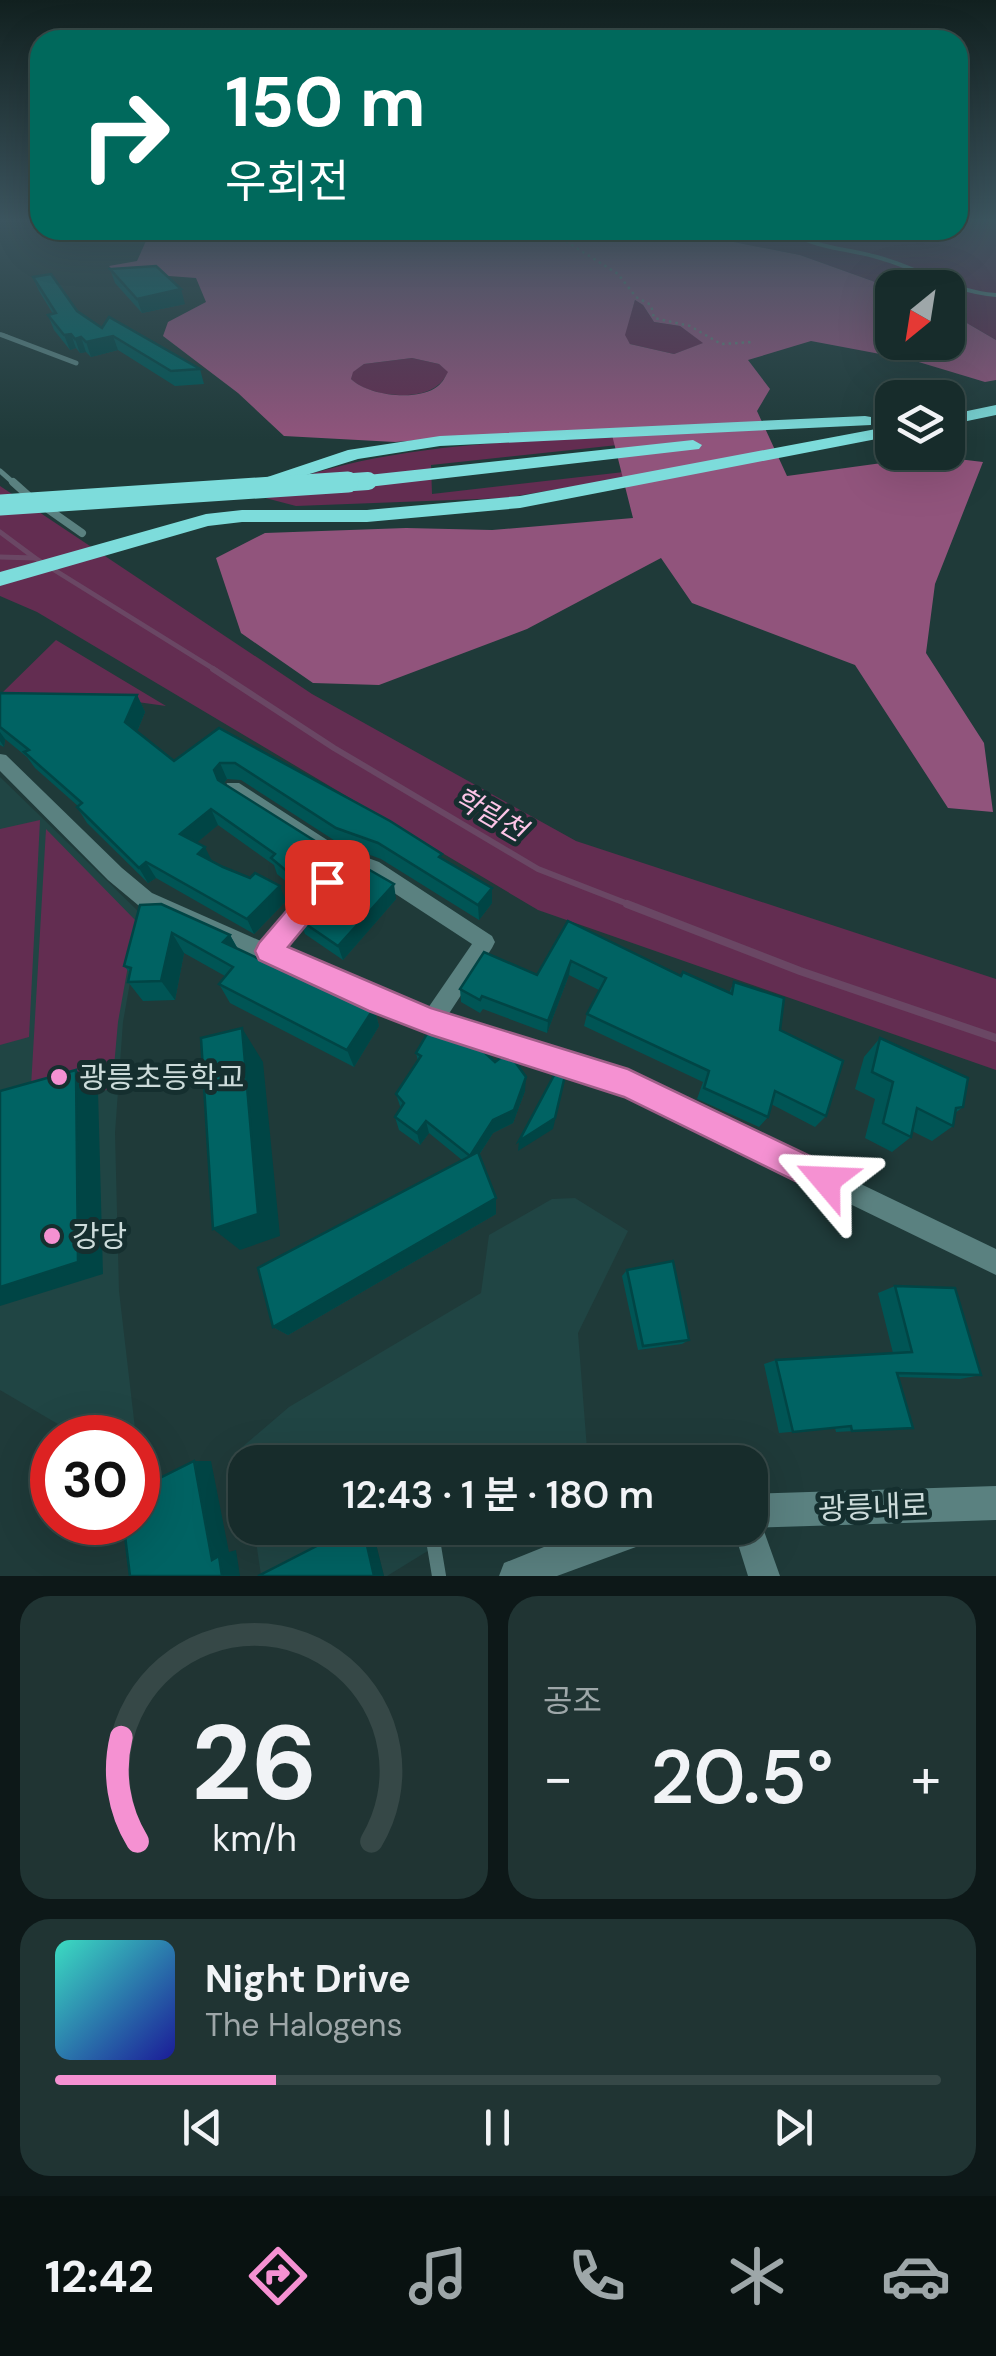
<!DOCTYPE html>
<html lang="ko">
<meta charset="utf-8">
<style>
:root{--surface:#172c2b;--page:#203433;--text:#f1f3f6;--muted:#9ea7a9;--line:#364847;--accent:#f591d2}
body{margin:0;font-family:"DM Sans","Noto Sans KR",sans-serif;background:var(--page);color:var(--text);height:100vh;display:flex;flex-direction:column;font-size:38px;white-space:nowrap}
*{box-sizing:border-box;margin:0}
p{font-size:32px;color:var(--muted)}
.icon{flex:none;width:55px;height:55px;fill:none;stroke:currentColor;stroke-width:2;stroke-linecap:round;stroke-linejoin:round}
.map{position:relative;height:1576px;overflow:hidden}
.panel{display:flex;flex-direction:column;gap:20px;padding:20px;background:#0d1818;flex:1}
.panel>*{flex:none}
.top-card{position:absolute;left:30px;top:30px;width:938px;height:210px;border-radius:30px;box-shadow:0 10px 40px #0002,0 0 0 2px var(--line);background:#00695c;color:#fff;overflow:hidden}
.needle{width:65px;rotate:210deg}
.buttons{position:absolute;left:875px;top:270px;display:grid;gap:20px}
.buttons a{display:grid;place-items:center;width:90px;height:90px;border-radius:20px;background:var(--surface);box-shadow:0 10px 40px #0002,0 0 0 2px var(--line);font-size:50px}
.speed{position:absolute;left:30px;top:1415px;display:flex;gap:20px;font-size:50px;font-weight:700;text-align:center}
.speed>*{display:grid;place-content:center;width:130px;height:130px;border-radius:50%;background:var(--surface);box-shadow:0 10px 40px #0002,0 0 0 2px var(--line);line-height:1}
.speed .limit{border:15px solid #d22;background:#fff;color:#111}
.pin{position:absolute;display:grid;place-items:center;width:85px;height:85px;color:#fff;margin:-42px;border-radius:20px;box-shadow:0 5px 15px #0006}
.me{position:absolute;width:110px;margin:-55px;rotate:296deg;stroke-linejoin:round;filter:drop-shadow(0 0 8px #0008)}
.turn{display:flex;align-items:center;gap:35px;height:210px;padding:0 30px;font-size:45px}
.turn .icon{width:130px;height:130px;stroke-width:2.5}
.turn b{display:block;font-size:70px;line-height:85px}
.big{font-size:75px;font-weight:600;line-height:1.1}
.panel .widget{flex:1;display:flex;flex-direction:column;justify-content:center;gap:15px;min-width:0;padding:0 35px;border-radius:30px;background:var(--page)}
.panel .dial{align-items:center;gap:0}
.dial svg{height:260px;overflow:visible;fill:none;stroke:var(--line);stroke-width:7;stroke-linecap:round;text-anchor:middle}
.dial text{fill:var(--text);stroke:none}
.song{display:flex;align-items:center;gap:30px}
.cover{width:120px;height:120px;border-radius:15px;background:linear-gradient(135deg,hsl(170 70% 55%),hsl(240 70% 35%))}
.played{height:10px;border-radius:5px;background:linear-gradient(90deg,var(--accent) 25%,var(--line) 25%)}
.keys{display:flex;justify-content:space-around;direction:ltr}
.heat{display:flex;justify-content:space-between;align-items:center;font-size:55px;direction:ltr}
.panel .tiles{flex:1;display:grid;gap:20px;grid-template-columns:1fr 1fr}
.widget:last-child{grid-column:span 2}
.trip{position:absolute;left:228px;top:1445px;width:540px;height:100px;border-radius:30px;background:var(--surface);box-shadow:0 10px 40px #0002,0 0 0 2px var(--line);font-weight:600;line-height:100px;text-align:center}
.menu{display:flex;height:160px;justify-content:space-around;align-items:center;background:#091211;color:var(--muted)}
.menu .icon{width:70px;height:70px}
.menu .on{color:var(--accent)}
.menu b{font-size:45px;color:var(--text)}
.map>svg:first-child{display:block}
</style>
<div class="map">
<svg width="996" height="1576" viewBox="0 0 996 1576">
<rect width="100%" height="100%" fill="#1f3a39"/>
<g fill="#204544">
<path d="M0,777L142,915L123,1022L115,1133L119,1291L136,1437H80L0,1390Z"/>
<path d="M575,1198L628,1231L578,1333L588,1462H245V1470L241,1448L289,1407L481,1293L489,1235L552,1199Z"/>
<path d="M254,1528H352L261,1575Z"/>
<path d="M372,1528H465L387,1576H384Z"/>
</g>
<g fill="#632d51">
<path d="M958,219H996V340L948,312V288H892L800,255L673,230H958Z"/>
<path d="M635,300L643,305L654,322L680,326L704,343L674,354L630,344L624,335Z"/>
<path d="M412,358L439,364L449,372C445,376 443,382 438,385C419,402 368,396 351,379L352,372L364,364Z"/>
<path d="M730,433L431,465L432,494L729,460L505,498L296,506L254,495C393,433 579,441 730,433Z"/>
<path d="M0,486L312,694L576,841L996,979V1070L538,910L37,612L0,596Z"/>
<path d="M56,640L166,706L116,699L1,694Z"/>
<path d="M40,820L29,1037L0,1045V829Z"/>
<path d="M46,829L136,921L118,1022L112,1089L30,1104Z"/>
</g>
<path fill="#91547c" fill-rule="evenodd" d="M181,230H673L800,255L892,288V342H948V312L996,340V380L985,382L912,360L811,341L748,360L770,389L757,411L787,476L933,456L983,462L935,584L926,653L984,743L993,812L948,808L855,665L692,603L661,558L527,629L379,685L313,683L241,633L216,558L265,533L406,528L492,530L633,518L612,435H487L395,442L284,436L238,393L163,336L168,322L206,302L196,278L115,272L109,266L137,261L146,241ZM635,300L643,305L654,322L680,326L703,343L674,354L630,344L625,335ZM412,358L439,364L448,372C445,377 443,382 438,386C419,402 368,396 351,379L353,372L364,364Z"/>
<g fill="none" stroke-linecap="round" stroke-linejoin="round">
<g stroke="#6a4764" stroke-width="5">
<path d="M0,532L35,558"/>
<path d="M0,557L35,558L217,671"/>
</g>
<path stroke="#6a4764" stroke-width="6" d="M213,669L334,748L538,869L633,906"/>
<path stroke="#6a4764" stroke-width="8" d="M627,904L800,971L996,1038"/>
<path stroke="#687e7d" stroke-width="2.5" stroke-dasharray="2.5 4" stroke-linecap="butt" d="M575,230L567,242L618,274L636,297L651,305L654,318L690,326L721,344L754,342"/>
<g stroke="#5a8180" stroke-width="4">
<path d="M788,230C816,249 846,248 877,257C918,268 953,292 996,295"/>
<path d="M0,334L8,337"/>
</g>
<g stroke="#5a8180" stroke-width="5">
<path d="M2,335L76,363"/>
<path d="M0,471L16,485"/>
</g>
<g stroke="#5a8180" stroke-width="8">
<path d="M13,482L32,499"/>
<path d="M45,507L82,533"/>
</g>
<path stroke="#5a8180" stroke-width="14" d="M431,1528L439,1576"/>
<g fill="#5a8180" fill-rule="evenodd">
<path d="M0,754L6,755L122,868L152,893L263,942L322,873L329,871L336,873L339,879L336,885L282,950L382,993L428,1008L472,944L365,874L324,857L227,793L224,788L227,783H239L338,847L379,862L492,936L495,942L492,948L448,1015L636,1076L996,1249V1275L624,1094L435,1031L431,1032C334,994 235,948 138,905L108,880L0,771Z"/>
<path d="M750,1514L759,1517L780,1576H748L733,1528H750Z"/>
</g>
<g fill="#5a8180" fill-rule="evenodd">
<path d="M996,1486V1520L750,1528H748L750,1494Z"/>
<path d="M591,1528H660L655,1540L557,1576H499L504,1563Z"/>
</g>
<g fill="#7ddcdb" fill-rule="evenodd">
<path d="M996,405V415L948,425V415Z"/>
<path d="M865,416L871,417V425L440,446L358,459L248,493L238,487L348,450L440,436Z"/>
<path d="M892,426V436L520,508L367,522H242L208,526L0,586V572L206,514L242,510H367L520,496Z"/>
<path d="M693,440L702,445L699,449L368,487L358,481L368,475Z"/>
</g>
<path stroke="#7ddcdb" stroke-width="18" d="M310,485L368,481"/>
<path stroke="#7ddcdb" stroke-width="21" d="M0,505L348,482"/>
</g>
<g fill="#055">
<path d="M110,269L185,304L142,313L115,283Z"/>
<path d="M33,277L77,311L102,328L200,369L204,384L175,386L118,350L91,357L86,352L80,353L76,348L70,350L54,330L48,315L53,314L39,291Z"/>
<path d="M0,693L137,695L145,712L137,732L174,761L219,728L443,860L492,903L479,920L381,859L340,844L241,780L227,779L224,783L327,862L300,893L277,874L274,865L218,825L197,842L213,862L286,901L254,934L156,878L148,883L87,823L77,807L78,806L35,768L27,757L5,739L4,747L0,745Z"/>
<path d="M316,894L396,899L343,960L305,934L300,920L318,901Z"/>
<path d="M140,905L230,935L238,949L374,1008L379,1026L354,1067L230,1003L219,984L225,976L184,953L175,1000L143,1001L128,982L130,973L124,966Z"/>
<path d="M568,921L681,976L729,993L734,982L780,1030L826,1116L815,1127L771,1104L768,1117L759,1127L697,1099L703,1082L584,1026L587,1014L599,990L569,975L547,1033L483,1009L480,1013L461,1002L460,989L537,975Z"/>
<path d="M473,1036L474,1043L525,1091L513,1123L493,1133L479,1155L496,1214L288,1335L273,1327L462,1160L429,1133L420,1145L399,1130L395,1117L401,1109L396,1094L418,1061L416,1053Z"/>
<path d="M880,1038L963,1107L955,1113L953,1126L932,1141L912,1131L911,1137L892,1152L865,1138L875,1099L855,1089L864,1057Z"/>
<path d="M627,1270L689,1340L682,1344L638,1350L622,1276Z"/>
<path d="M895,1286L981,1375L960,1379L899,1377L913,1428L836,1432L835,1428L779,1433L764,1364L776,1360L893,1353L878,1293Z"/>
</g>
<g fill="#004545">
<path d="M181,289L185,304L142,313L137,299Z"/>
<path d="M71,334L76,348L70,350L64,335Z"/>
<path d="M113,336L118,350L91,357L86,342Z"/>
<path d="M81,337L86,352L80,353L75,339Z"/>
<path d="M137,695L145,712L134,739L125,722Z"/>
<path d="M0,732L5,739L4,747L0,741Z"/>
<path d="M220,763L227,779L221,786L214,770Z"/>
<path d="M211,809L218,825L188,850L180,834Z"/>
<path d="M323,846L327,862L300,893L295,878Z"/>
<path d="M205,847L213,863L198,854Z"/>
<path d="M146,862L156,878L148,883L139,868Z"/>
<path d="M394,884L396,899L343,960L338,946Z"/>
<path d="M280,886L286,901L254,934L247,919Z"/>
<path d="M492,888V903L479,920L478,905Z"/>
<path d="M172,933L184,953L175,1000L161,981Z"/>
<path d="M230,935L241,955L223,942Z"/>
<path d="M571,961L569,975L547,1033L548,1021Z"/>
<path d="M374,1008L379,1026L354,1067L347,1050Z"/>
<path d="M242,1028L263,1062L280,1236L240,1250L213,1229Z"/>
<path d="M76,1070L98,1090L103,1274L0,1306V1287Z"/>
<path d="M526,1077L525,1091L513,1123L493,1133L471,1167L470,1156L493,1120Z"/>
<path d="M565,1078L553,1129L518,1151L519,1141Z"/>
<path d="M426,1121L429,1133L420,1145L417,1133Z"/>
<path d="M496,1198V1214L288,1335L273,1327Z"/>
<path d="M194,1461H211L229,1552L236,1550L240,1576H222L212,1560Z"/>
<path d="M363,1528H372L384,1576H374Z"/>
</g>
<g fill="#006363" stroke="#004545" stroke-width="2.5">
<path d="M156,266L181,289L137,299L110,269Z"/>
<path d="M51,274L77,311L102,328L109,317L200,369L171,371L113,336L86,342L81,337L75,339L71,334L64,335L48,315L56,313L33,277Z"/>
<path d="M0,693L137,695L125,722L174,761L219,728L390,821L442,854L439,857L492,888L478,905L378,843L336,828L235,763H220L214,770L218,780L323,846L295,878L271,858L275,854L211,809L180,834L205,847L198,854L223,867L250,878L255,873L280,886L247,919L146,862L139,868L77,807L82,803L24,752L29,750L0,727Z"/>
<path d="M347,857L394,884L338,946L300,920L321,898L316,894Z"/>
<path d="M161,904L230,935L223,942L270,964L276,959L374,1008L347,1050L219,984L233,967L172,933L161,981L128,982L131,968L124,966L140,905Z"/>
<path d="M568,921L681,976L683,972L732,994L734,982L784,998L780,1030L843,1061L826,1116L775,1091L768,1117L704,1088L709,1071L587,1014L606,978L571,961L548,1021L482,996L480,1000L460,989L484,952L537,975Z"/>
<path d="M435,1020L473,1036L471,1040L495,1062L508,1052L526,1077L514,1110L493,1120L470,1156L426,1121L417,1133L395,1117L404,1103L396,1094L421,1056L416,1053Z"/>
<path d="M242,1028L258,1214L213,1229L201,1038Z"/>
<path d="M880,1038L968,1078L963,1107L956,1108L953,1126L917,1108L911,1137L883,1123L893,1082L872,1072Z"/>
<path d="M560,1064L567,1067L555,1118L519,1141Z"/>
<path d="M76,1070L78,1262L0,1287V1091Z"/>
<path d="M478,1152L496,1198L273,1327L258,1268Z"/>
<path d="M673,1261L689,1340L643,1346L627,1270Z"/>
<path d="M895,1286L955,1288L981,1375L897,1373L913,1428L852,1431L851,1426L793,1432L776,1360L912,1352Z"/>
<path d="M194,1461L212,1560L219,1556L222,1576H130L125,1536L127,1522H138V1489Z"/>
<path d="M352,1528H363L374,1576H258Z"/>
</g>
<linearGradient id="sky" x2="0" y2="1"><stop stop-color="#11201f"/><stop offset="0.5" stop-color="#3c555f"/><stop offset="1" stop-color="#3c555f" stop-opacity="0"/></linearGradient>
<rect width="996" height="440" fill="url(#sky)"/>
<path fill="#f591d2" stroke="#9f5e88" stroke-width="2.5" d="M327,871L336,874L340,882L336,889L288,947L431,1008L628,1069L837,1169L841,1180L837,1191L826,1196L624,1097L431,1035L369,1011L259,960L255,951L259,943L318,874Z"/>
<g fill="#f591d2" stroke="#152f2f" stroke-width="4">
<circle cx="59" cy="1077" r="10"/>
<circle cx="52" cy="1236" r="10"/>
</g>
<g text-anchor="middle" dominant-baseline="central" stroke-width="10" stroke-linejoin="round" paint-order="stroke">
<g font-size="28" font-style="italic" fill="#fdc5e7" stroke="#152f2f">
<text transform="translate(490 814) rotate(30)">학림천</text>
</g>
<g font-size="30" fill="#ccdbda" stroke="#152f2f" text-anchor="start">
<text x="79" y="1077">광릉초등학교</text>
<text x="72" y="1236">강당</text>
</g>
<g font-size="30" fill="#ccdbda" stroke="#152f2f">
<text transform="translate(873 1507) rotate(-2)">광릉내로</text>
</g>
</g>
</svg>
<div class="buttons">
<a><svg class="needle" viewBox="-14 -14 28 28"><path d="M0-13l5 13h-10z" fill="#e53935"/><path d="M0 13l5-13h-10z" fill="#9ea7a9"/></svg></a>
<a><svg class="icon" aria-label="layers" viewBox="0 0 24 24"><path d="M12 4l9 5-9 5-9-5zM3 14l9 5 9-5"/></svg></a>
</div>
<div class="speed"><div class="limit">30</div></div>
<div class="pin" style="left:327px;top:882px;background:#d93025"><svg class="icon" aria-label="arrive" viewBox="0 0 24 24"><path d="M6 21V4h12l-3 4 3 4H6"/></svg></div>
<svg class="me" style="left:826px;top:1180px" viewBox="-20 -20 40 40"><path d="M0-17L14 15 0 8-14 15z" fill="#f591d2" stroke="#fff" stroke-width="4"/></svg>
<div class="trip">12:43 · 1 분 · 180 m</div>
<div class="top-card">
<div class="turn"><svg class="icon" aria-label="right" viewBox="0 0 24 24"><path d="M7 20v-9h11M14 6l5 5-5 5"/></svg><div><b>150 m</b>우회전</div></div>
</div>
</div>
<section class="panel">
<div class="tiles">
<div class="widget dial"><svg viewBox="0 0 100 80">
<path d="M14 69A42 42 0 1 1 86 69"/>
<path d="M14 69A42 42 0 0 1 9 37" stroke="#f591d2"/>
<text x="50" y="56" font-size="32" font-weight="700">26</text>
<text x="50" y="72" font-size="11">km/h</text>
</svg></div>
<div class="widget"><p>공조</p>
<div class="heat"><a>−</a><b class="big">20.5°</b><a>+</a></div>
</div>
<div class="widget">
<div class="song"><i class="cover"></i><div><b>Night Drive</b><p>The Halogens</p></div></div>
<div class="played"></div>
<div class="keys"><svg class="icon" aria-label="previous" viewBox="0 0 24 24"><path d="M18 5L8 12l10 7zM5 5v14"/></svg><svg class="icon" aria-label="pause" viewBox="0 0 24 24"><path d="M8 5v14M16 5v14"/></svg><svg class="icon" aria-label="next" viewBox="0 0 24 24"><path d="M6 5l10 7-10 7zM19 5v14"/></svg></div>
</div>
</div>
</section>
<nav class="menu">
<b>12:42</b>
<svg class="icon on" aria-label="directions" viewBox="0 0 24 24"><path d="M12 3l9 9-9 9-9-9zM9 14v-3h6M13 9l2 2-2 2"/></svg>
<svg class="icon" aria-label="music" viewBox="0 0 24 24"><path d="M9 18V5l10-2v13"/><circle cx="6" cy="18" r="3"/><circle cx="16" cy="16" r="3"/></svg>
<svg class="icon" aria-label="phone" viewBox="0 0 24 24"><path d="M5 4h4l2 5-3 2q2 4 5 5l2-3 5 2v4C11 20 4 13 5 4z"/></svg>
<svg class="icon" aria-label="climate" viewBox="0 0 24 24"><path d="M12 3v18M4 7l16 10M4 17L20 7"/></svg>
<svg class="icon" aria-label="car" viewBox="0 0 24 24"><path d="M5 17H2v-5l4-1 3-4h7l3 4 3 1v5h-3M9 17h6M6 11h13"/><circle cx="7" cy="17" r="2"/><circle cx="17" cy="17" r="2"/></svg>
</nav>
